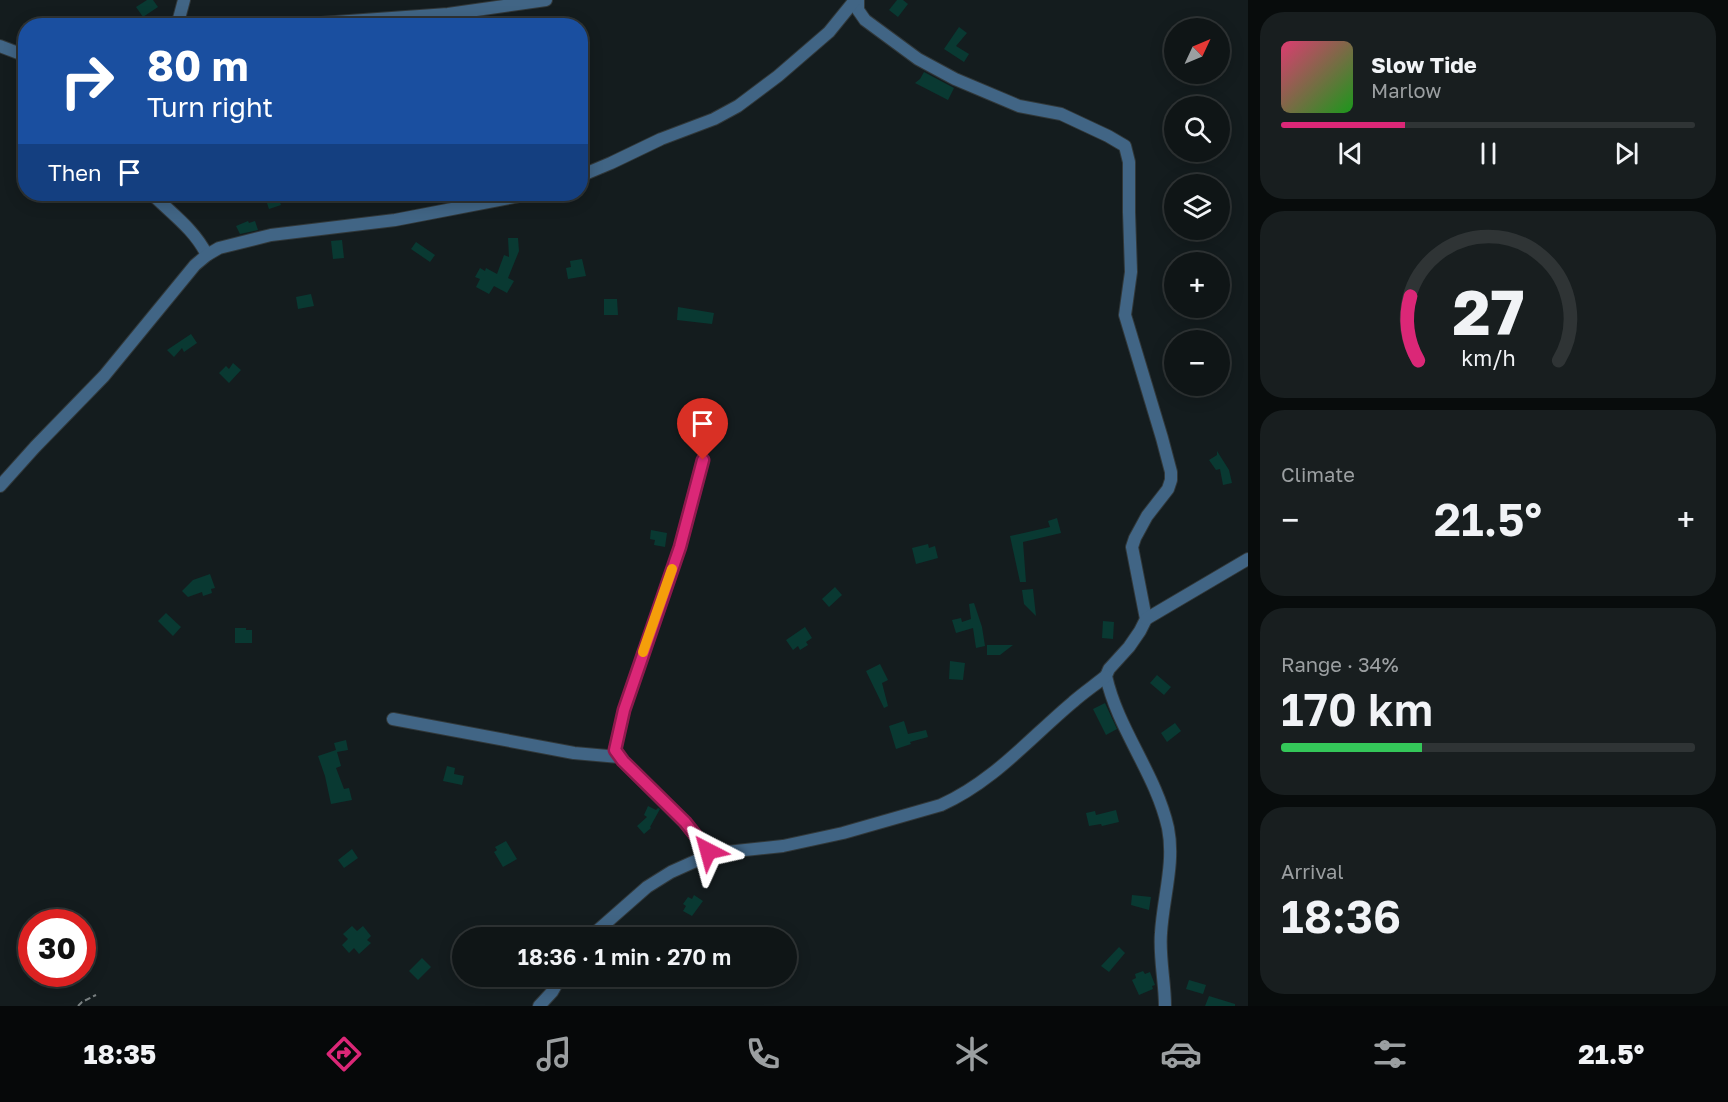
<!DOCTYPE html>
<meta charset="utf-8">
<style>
:root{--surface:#0f1516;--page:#181e1f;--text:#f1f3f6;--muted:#9b9fa1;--line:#2f3435;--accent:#db2777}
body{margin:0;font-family:"Golos Text",sans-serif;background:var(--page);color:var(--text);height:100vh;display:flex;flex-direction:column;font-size:22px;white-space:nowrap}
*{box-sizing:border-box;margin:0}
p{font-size:20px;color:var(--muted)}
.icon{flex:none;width:33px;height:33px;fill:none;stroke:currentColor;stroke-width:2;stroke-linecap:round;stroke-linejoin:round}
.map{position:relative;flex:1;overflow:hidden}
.side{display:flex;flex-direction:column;gap:12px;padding:12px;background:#080c0c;width:480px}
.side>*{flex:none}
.top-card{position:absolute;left:18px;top:18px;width:570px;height:183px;border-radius:24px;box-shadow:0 3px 15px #0003,0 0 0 2px var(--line);background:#1a4fa0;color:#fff;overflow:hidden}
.needle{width:39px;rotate:46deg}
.controls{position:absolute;left:1164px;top:18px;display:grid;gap:12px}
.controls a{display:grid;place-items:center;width:66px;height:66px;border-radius:50%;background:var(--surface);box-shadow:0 3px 15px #0003,0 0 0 2px var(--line);font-size:30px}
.speed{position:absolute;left:18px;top:909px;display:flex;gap:12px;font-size:30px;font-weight:700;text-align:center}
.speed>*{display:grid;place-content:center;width:78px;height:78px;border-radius:50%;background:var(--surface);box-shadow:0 3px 15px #0003,0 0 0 2px var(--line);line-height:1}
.speed .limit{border:9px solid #d22;background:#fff;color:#111}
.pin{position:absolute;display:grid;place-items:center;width:51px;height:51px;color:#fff;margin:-62px -26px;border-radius:50% 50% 50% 0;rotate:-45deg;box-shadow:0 0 6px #0007}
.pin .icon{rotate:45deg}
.me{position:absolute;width:66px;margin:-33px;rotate:321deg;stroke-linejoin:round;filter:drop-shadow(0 0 4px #0008)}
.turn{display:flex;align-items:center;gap:21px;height:126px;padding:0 30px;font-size:27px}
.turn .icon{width:78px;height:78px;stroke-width:2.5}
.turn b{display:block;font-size:42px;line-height:51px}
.then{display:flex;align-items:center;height:57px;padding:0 30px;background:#0003;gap:12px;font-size:22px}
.big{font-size:45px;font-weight:600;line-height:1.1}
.side .card{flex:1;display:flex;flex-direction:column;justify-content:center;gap:9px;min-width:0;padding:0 21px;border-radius:24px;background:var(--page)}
.side .dial{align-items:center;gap:0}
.dial svg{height:156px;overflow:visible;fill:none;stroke:var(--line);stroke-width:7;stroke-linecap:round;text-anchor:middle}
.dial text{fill:var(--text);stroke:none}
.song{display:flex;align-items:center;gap:18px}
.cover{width:72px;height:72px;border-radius:9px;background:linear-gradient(135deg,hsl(340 70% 55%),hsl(120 70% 35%))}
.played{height:6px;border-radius:3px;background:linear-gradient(90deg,var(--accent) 30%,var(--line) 30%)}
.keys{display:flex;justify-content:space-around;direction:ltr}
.heat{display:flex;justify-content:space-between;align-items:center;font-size:33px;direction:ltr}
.charge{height:9px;border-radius:4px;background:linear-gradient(90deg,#34c759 34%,var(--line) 0)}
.trip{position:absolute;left:452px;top:927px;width:345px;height:60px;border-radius:30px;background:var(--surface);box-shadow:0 3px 15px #0003,0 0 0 2px var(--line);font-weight:600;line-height:60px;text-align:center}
.menu{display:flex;height:96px;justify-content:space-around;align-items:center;background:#060809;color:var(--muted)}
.menu .icon{width:42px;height:42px}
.menu .on{color:var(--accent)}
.menu b{font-size:27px;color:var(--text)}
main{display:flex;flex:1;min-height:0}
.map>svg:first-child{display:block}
</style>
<main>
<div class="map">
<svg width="1248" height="1006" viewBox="0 0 1248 1006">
<rect width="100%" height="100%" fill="#141c1e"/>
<g fill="#093932">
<path d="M147,0H153L158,7L143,17L136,7Z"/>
<path d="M897,0H903L908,4L898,17L889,10Z"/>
<path d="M959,27L967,33L956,46L969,54L964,62L944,49Z"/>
<path d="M924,72L954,88L948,100L915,83L920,79Z"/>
<path d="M264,194H277L281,205L269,209Z"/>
<path d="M248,221L249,223L255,221L258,230L240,234L236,226Z"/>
<path d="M508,238H518L519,251L508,278L514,281L507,293L494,286L489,294L476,287L480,279L475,277L480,268L485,271L486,268L497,274L504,255L509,257Z"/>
<path d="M342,240L344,258L333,259L331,241Z"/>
<path d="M416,242L435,255L430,262L411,249Z"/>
<path d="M582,259L586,276L568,279L566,268L571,267L570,261Z"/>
<path d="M311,294L314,306L298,309L296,297Z"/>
<path d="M604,299H617L618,315H604Z"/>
<path d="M678,307L714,313L712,324L677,320Z"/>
<path d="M191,334L197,343L184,352L182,348L174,357L167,350Z"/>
<path d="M233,363L241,370L229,383L219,373L226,366L229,369Z"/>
<path d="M1217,451L1229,470L1232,483L1223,485L1220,469L1216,470L1209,460L1217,455Z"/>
<path d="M1057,518L1061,533L1023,542L1026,582H1020L1010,536L1050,527L1048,521Z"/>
<path d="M651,530L667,533L665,547L654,545L655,540L650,539Z"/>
<path d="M928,544L929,548L935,546L938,558L916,564L912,548Z"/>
<path d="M210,574L215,588L211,589L212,593L203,596L202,592L188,597L182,591L193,580Z"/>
<path d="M835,587L842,595L829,607L822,599Z"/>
<path d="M1033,589L1036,616L1024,604L1022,590Z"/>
<path d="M974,603L982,627L985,646L976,648L973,628L956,633L952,620L961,618L962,622L971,619L969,604Z"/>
<path d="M166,613L181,627L173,636L158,621Z"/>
<path d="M1103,621L1114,622L1113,639L1102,638Z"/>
<path d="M805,627L812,638L806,642L808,645L800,650L798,646L793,650L786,640Z"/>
<path d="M235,628H246V630H252V643H235Z"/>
<path d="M987,645H1013L1000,655H987Z"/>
<path d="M950,661L965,663L963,680L949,679Z"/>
<path d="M880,664L888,680L882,683L888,706L884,708L866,671Z"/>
<path d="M1157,675L1171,687L1164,695L1150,683Z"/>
<path d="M1105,703L1117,729L1106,735L1093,709Z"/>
<path d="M904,721L908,734L926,730L928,737L910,742L911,744L896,749L889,726Z"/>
<path d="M1175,723L1181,731L1167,742L1161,733Z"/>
<path d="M346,740L348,750L337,752L341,766L336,768L344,789L349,788L352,800L331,804L325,776L318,756L336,750L334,743Z"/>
<path d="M447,766L455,768L454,774L464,776L462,785L443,781Z"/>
<path d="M648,806L656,810L658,808L660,809L650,827L651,828L644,834L637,826L647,817L644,815Z"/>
<path d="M1116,810L1119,822L1102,826L1101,824L1089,826L1086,813L1095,811L1096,815Z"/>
<path d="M506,841L517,859L503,867L494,852L497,850L495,847Z"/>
<path d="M352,849L358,858L344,868L338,860Z"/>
<path d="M694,895L703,901L692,916L683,911L686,906L683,904L688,897L692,899Z"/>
<path d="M1132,895L1151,897L1149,910L1131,905Z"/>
<path d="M352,926L357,931L363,926L371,936L367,940L371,943L359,954L354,948L349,953L342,945L348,939L343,934Z"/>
<path d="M1119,947L1125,953L1109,972L1101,966Z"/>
<path d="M422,958L431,967L418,980L409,971Z"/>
<path d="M1143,971L1145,974L1150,972L1155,985L1152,986L1153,989L1139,995L1132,980L1136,978L1135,974Z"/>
<path d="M1189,980L1206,985L1203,994L1186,989Z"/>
<path d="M1209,996L1235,1004V1006H1205Z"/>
</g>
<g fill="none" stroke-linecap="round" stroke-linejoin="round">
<g stroke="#31383a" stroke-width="14">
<g id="street">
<path d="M858,0V10L865,20L918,59L955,79L1019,106L1061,114L1108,136L1125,146L1129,162V212L1131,272L1125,315L1162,438L1171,472V480L1168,489L1147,516L1135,538L1132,547L1146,619L1140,631L1129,647L1109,669L1106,676C1118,730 1156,774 1168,828C1175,863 1163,898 1161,933C1159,957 1165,982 1165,1006"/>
<path d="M177,26L184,0"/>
<path d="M279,26L448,14L546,0"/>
<path d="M0,46L26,56"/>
<path d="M580,176L611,163L661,139L714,119L738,106L778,76L829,32L855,0"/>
<path d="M152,194C172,214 194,229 207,255"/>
<path d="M703,460L680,547L624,710L615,750L619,757L685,823L708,851V856"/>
<path d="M0,486L35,447L104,376L195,265L207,255L219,248L271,235L395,220L530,194"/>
<path d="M1146,619L1248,559"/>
<path d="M393,719L574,753L619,757"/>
<path d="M589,938L647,887L671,872L700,859L717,853L783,846L843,833L941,805C993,782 1030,738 1073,702C1083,693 1095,685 1106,676"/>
<path d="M539,1006L552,992L561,976"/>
</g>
</g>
<path stroke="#787f80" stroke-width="2" stroke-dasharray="6 3" stroke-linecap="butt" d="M78,1006L82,1002L96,995"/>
<use href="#street" stroke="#416585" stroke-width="12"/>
</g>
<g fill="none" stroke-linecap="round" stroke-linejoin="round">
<g stroke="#8e194d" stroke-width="15">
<path id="route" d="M703,460L680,547L624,710L615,750L623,761L685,822L708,851"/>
</g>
<use href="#route" stroke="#db2777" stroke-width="10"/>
<path stroke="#f59e0b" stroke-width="10" d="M643,652L672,569"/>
</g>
</svg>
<div class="controls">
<a><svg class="needle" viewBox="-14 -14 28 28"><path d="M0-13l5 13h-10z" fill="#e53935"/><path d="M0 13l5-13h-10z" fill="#9b9fa1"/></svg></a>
<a><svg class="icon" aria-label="search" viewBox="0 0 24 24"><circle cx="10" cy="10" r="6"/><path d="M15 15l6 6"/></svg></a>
<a><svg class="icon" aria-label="layers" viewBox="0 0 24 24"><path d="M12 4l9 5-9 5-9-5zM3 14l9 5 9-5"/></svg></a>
<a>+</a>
<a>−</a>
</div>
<div class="speed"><div class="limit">30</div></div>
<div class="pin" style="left:703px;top:460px;background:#d93025"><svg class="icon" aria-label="arrive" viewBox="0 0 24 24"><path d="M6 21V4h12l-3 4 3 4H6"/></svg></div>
<svg class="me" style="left:708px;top:851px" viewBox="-20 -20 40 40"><path d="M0-17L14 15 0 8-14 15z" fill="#db2777" stroke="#fff" stroke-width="4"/></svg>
<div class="trip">18:36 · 1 min · 270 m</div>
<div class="top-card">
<div class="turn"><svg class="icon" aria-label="right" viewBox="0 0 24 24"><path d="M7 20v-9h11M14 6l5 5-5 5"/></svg><div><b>80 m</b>Turn right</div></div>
<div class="then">Then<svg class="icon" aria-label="arrive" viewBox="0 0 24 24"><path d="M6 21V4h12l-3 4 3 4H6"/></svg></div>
</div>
</div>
<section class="side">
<div class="card">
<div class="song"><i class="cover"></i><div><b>Slow Tide</b><p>Marlow</p></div></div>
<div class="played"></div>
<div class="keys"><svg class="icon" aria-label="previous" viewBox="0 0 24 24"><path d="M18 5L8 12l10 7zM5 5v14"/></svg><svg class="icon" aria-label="pause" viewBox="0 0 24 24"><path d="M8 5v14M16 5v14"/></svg><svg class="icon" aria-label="next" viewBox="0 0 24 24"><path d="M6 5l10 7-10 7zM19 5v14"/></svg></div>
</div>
<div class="card dial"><svg viewBox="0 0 100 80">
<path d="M14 69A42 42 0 1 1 86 69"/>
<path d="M14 69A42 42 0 0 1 10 36" stroke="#db2777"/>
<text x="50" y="56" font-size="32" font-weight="700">27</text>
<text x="50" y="72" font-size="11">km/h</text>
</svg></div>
<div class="card"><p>Climate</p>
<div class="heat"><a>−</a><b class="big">21.5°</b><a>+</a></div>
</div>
<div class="card"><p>Range · 34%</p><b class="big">170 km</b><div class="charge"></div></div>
<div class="card"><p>Arrival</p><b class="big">18:36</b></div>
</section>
</main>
<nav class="menu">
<b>18:35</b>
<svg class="icon on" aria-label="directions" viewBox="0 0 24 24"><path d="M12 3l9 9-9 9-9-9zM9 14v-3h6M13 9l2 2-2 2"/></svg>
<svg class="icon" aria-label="music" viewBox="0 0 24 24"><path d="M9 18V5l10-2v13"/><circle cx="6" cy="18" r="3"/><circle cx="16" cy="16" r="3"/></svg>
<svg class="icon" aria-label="phone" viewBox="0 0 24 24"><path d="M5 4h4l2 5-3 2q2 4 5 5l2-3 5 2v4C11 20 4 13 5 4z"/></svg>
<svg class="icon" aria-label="climate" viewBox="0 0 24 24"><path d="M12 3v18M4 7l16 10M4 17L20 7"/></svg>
<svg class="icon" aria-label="car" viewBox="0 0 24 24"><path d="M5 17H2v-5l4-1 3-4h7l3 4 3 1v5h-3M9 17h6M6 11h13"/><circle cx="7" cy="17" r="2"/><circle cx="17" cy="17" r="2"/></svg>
<svg class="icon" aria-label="filters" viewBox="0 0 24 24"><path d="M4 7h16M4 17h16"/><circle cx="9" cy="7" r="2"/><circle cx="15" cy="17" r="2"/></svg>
<b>21.5°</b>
</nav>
